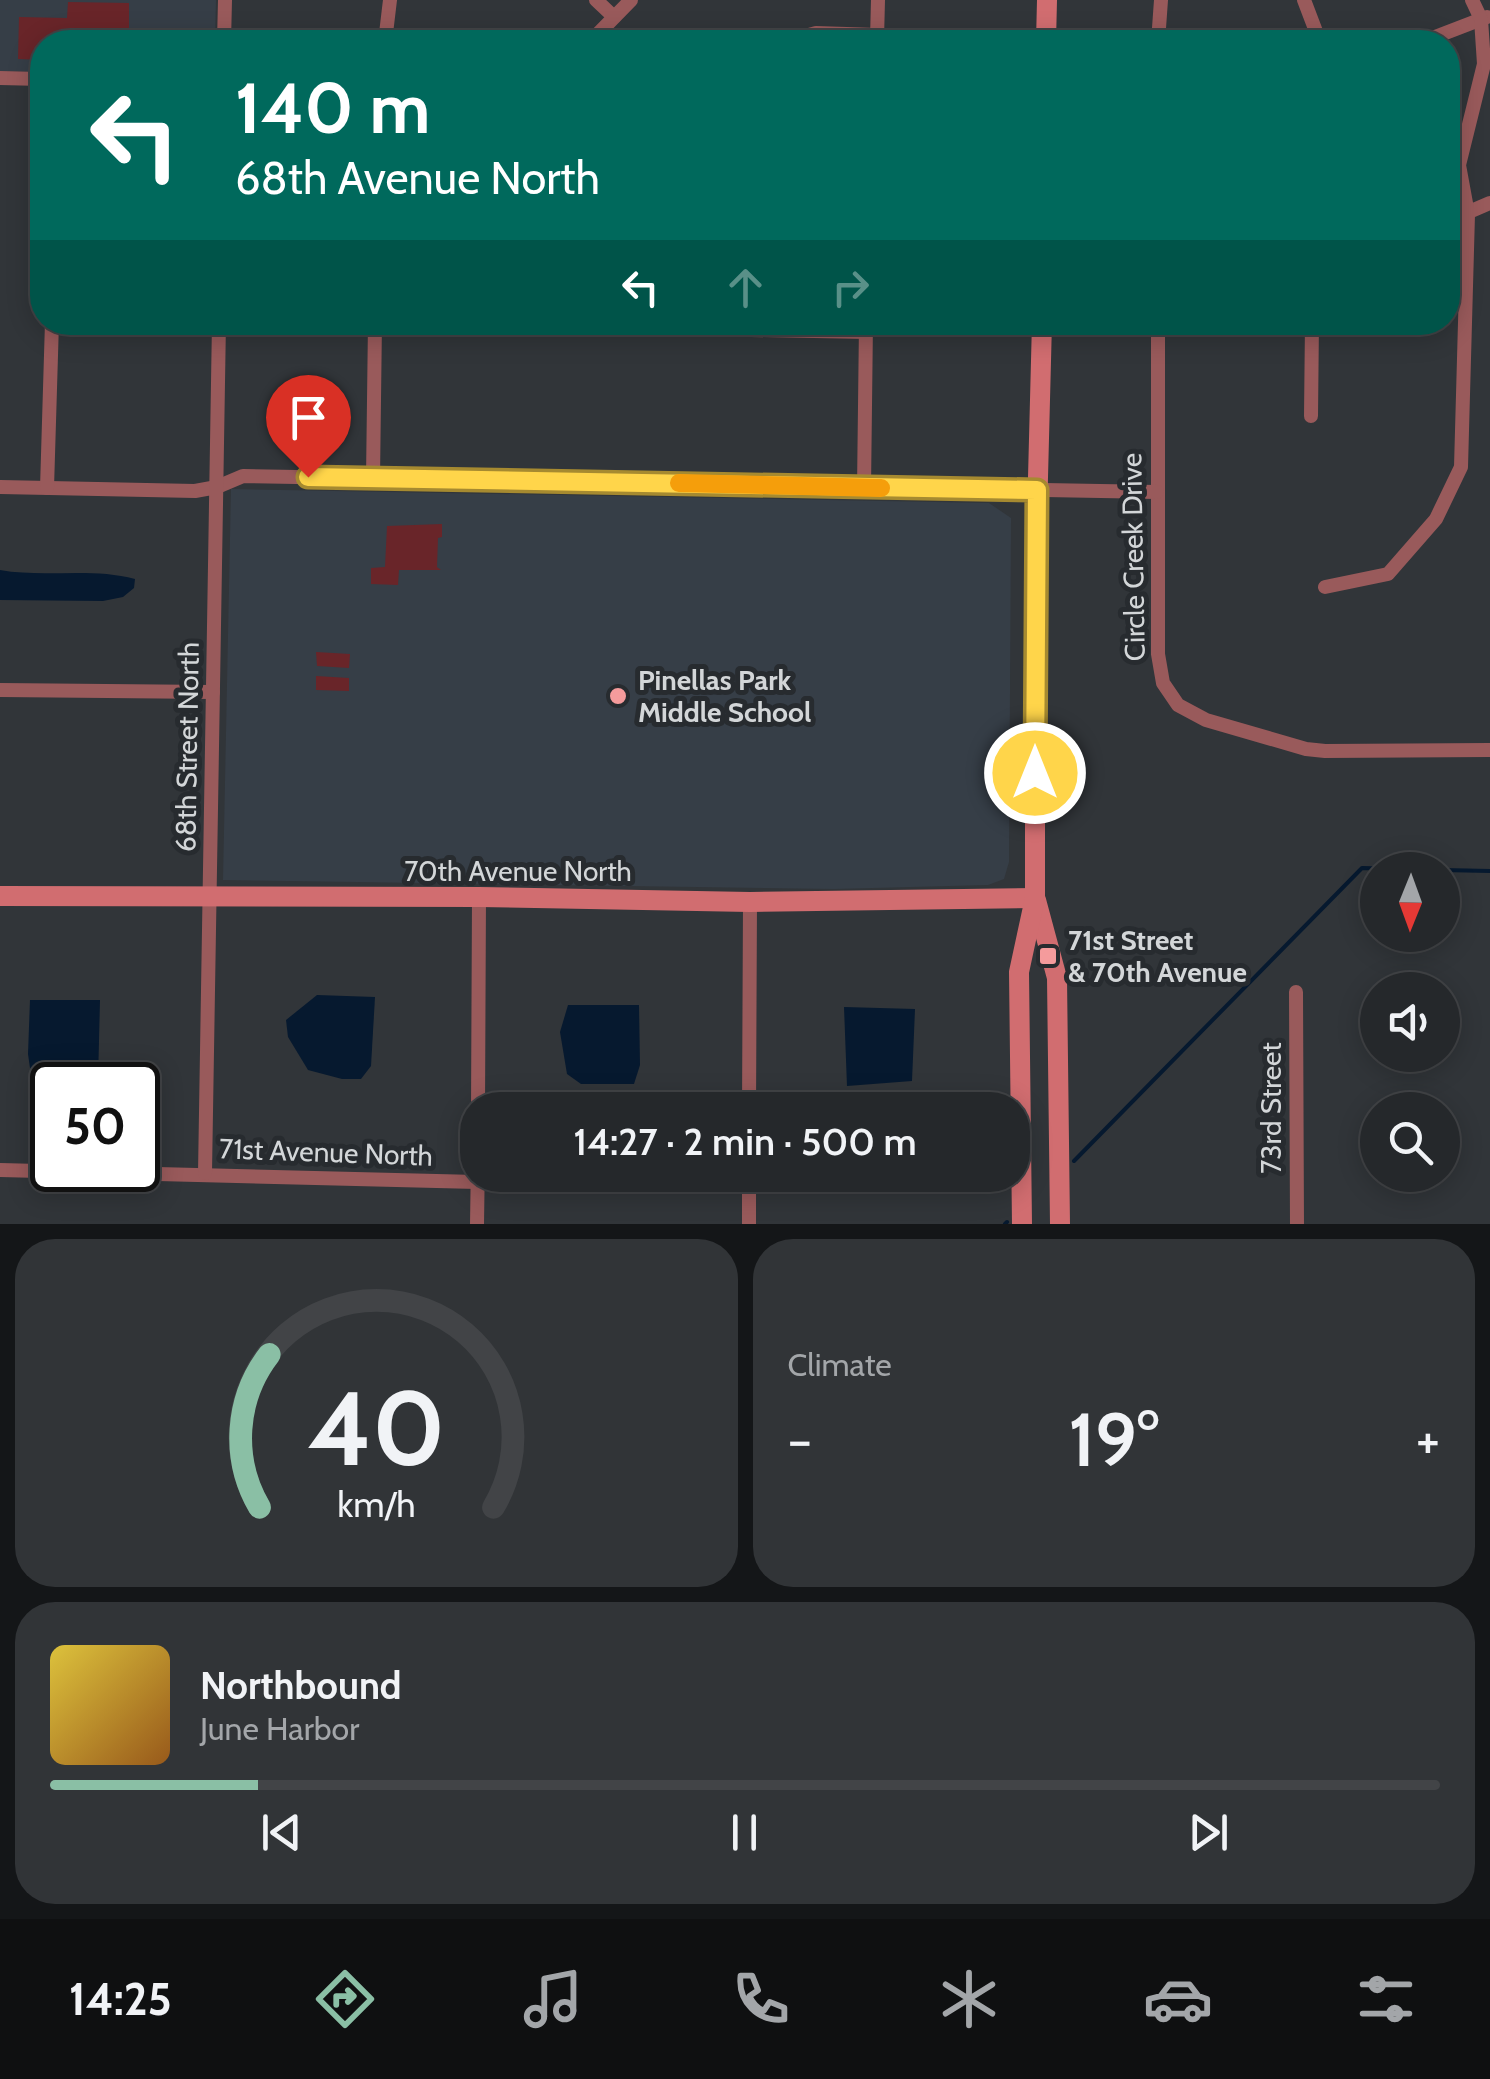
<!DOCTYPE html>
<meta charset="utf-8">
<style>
:root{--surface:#25282b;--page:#313437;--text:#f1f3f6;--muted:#a3a6a9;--line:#424447;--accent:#8abfa5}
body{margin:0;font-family:Cabin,sans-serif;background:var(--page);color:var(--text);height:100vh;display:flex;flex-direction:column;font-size:38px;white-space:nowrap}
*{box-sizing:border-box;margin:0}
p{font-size:32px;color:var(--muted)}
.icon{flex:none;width:55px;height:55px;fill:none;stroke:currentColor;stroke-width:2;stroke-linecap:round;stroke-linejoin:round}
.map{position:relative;height:1224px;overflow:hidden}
.drawer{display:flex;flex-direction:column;gap:15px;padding:15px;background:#141618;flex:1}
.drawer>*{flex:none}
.guide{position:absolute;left:30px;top:30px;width:1430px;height:305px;border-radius:40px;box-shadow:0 5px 25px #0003,0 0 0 2px var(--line);background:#00695c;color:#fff;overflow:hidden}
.needle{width:65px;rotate:181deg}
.buttons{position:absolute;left:1360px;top:852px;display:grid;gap:20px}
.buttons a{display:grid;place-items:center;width:100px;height:100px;border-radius:50%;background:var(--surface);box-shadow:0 5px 25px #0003,0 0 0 2px var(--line);font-size:50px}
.speed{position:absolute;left:30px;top:1062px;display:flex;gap:20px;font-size:50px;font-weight:700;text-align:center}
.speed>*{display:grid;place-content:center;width:130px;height:130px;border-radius:50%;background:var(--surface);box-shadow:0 5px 25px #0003,0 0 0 2px var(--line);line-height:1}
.speed .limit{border:5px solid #111;border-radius:15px;background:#fff;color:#111}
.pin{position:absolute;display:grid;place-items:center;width:85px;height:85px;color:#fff;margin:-102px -42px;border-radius:50% 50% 50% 0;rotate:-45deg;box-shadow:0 0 10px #0007}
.pin .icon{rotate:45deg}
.me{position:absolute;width:110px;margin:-55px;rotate:0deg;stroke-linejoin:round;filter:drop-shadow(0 0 8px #0008)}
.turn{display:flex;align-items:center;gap:35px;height:210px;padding:0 40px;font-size:45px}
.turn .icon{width:130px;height:130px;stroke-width:2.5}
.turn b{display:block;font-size:70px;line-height:85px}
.lanes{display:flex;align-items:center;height:95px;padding:0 40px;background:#0003;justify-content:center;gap:50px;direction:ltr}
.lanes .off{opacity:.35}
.big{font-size:75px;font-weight:600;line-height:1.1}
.drawer .tile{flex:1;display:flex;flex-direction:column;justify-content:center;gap:15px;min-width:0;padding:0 35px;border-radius:40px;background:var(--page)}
.drawer .dial{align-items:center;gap:0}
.dial svg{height:260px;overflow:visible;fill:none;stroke:var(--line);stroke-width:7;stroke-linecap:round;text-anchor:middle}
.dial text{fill:var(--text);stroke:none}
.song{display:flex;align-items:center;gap:30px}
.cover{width:120px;height:120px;border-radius:15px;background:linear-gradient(135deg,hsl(50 70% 55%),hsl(30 70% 35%))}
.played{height:10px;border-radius:5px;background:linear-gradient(90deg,var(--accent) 15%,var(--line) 15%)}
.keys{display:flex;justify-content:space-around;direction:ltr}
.heat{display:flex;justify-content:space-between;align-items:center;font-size:55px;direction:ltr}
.drawer .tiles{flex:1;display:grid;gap:15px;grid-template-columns:1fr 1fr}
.tile:last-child{grid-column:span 2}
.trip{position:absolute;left:460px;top:1092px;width:570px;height:100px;border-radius:40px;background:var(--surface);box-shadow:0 5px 25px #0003,0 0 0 2px var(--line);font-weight:600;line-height:100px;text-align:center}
.tabs{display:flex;height:160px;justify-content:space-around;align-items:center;background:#0f1011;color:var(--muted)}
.tabs .icon{width:70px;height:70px}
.tabs .active{color:var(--accent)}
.tabs b{font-size:45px;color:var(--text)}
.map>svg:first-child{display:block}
</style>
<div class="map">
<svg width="1490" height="1224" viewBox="0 0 1490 1224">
<rect width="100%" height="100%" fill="#313539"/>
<g fill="#363e47">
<path d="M0,0H216L215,42H42V72L0,71Z"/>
<path d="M231,489L989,503L1011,518L1009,862L1004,879L988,885L834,889L223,880Z"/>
</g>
<g fill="#692529">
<path d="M68,2L129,3V42H42V60L18,59L19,17L67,18Z"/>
<path d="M442,524V537L438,538L437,567L441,570H399L398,585L371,584V568L385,567L387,526Z"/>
<path d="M316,652L350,654L349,668L317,666Z"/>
<path d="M316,676L349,678V691L316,690Z"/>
</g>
<g fill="#06192f">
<path d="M0,570C44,578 92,567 135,579L134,588L123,597L103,601L0,600Z"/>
<path d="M317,995L375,997L371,1066L361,1079H342L308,1070L288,1037L286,1020Z"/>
<path d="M30,1000H100L98,1081L72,1084L31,1075L28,1054Z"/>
<path d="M568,1005H639L640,1065L634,1084H581L567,1074L560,1032Z"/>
<path d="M844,1007L915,1009L912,1081L847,1086Z"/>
</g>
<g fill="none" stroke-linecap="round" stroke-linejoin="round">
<g stroke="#06192f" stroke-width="4">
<path d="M1442,870L1490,871"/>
<path d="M1074,1161L1362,868L1441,870"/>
<path d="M1005,1224L1007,1222"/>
</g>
<g stroke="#995a5b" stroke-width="14">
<path d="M596,0L614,17"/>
<path d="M1304,0L1320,42"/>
<path d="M877,39L878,0"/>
<path d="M224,42L225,0"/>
<path d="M385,42L390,0"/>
<path d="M590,42L631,0"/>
<path d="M803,42L809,35L816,33L877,35"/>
<path d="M1158,42L1161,0"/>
<path d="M1422,42L1487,17"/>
<path d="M0,78L42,79"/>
<path d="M1448,221L1490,203"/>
<path d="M1158,322V654L1163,683L1178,705L1206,720L1306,749L1325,751L1490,750"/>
<path d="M375,323L866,332"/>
<path d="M1311,416L1312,322"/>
<path d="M373,478L375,322"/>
<path d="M0,487L195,491L217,487L243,476L1157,492"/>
<path d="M47,488L52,322"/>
<path d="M864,488L866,323"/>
<path d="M1325,587L1388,574L1436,519L1461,467L1468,214L1459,165L1484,64L1481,19L1472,0"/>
<path d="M0,690L213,692"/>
<path d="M1296,992L1297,1224"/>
<path d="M478,1110L479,897"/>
<path d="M749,1110L750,902"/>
<path d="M0,1170L477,1182L950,1186"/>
<path d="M205,1173L219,322"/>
<path d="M477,1224L478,1158"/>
<path d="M749,1224V1176"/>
</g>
<g stroke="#d16d70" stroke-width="20">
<path d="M1046,42L1047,0"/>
<path d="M0,896L479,897L750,902L1035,898"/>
<path d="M1036,900L1057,978L1060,1224"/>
<path d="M1022,1224L1019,972L1035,898V594L1042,322"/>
</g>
</g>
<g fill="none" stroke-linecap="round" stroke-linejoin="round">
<g stroke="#a68a30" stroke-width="25">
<path id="route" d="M308,477L1037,490L1035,773"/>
</g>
<use href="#route" stroke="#ffd54a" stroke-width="18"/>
<path stroke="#f59e0b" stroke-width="18" d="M679,483L881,488"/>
</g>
<g fill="#f59b9c" stroke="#272b2f" stroke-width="4">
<circle cx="618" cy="696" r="10"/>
<rect x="1038" y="946" width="20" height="20" rx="5"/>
</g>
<g text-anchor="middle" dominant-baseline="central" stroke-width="10" stroke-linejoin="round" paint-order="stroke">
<g font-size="28" fill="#d3d6d8" stroke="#272b2f">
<text transform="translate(1133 557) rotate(-91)">Circle Creek Drive</text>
<text transform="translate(187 747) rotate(-89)">68th Street North</text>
<text x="518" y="871">70th Avenue North</text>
<text transform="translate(1271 1108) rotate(-90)">73rd Street</text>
<text transform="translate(326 1152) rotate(2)">71st Avenue North</text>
</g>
<g font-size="28" font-weight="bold" fill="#d3d6d8" stroke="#272b2f" text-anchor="start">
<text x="638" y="680">Pinellas Park<tspan x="638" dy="32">Middle School</tspan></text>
<text x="1068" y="940">71st Street<tspan x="1068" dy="32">&amp; 70th Avenue</tspan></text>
</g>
</g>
</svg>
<div class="buttons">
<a><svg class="needle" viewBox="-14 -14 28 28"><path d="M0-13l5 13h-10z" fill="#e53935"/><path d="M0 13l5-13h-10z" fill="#a3a6a9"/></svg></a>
<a><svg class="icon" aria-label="sound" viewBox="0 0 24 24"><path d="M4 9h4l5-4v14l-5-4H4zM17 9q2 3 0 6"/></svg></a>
<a><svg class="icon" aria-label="search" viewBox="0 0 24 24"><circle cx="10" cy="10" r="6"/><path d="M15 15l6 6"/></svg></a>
</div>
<div class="speed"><div class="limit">50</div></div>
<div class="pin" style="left:308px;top:477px;background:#d93025"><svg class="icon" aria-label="arrive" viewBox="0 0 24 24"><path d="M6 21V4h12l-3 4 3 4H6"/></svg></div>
<svg class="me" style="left:1035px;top:773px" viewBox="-20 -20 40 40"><circle r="17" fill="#ffd54a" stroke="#fff" stroke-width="3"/><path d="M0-11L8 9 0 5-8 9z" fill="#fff"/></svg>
<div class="trip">14:27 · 2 min · 500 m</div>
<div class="guide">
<div class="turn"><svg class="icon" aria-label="left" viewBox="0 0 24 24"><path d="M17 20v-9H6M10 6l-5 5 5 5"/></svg><div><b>140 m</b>68th Avenue North</div></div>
<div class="lanes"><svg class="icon" aria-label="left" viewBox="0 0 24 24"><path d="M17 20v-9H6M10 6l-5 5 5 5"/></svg><svg class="icon off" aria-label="ahead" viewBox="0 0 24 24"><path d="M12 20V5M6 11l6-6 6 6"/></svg><svg class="icon off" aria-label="right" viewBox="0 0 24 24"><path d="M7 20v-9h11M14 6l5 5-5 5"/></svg></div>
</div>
</div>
<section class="drawer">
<div class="tiles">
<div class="tile dial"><svg viewBox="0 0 100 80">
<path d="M14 69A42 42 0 1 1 86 69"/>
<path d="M14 69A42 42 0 0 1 17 22" stroke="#8abfa5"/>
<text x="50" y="56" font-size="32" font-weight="700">40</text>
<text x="50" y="72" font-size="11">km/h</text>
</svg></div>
<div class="tile"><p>Climate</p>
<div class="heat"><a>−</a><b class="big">19°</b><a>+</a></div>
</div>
<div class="tile">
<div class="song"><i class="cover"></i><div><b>Northbound</b><p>June Harbor</p></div></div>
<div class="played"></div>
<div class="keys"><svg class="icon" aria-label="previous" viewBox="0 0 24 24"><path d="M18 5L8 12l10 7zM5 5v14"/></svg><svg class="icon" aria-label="pause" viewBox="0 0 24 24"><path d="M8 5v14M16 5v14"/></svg><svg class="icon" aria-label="next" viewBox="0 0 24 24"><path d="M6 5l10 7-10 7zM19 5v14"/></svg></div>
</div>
</div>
</section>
<nav class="tabs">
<b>14:25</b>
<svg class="icon active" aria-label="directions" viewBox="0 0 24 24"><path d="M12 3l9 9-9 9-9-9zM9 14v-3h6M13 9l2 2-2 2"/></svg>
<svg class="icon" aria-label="music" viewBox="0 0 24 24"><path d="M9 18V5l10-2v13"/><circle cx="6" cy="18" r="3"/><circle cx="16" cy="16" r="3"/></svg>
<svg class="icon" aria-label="phone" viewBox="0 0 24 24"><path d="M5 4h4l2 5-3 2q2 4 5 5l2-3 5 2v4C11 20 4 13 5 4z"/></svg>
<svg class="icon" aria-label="climate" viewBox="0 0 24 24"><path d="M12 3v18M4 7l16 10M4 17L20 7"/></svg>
<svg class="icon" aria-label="car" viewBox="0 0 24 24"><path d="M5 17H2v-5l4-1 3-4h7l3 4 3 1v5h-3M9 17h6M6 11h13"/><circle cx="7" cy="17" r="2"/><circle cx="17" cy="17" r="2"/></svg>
<svg class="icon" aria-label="filters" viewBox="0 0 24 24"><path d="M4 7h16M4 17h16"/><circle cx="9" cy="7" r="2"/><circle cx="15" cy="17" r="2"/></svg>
</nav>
